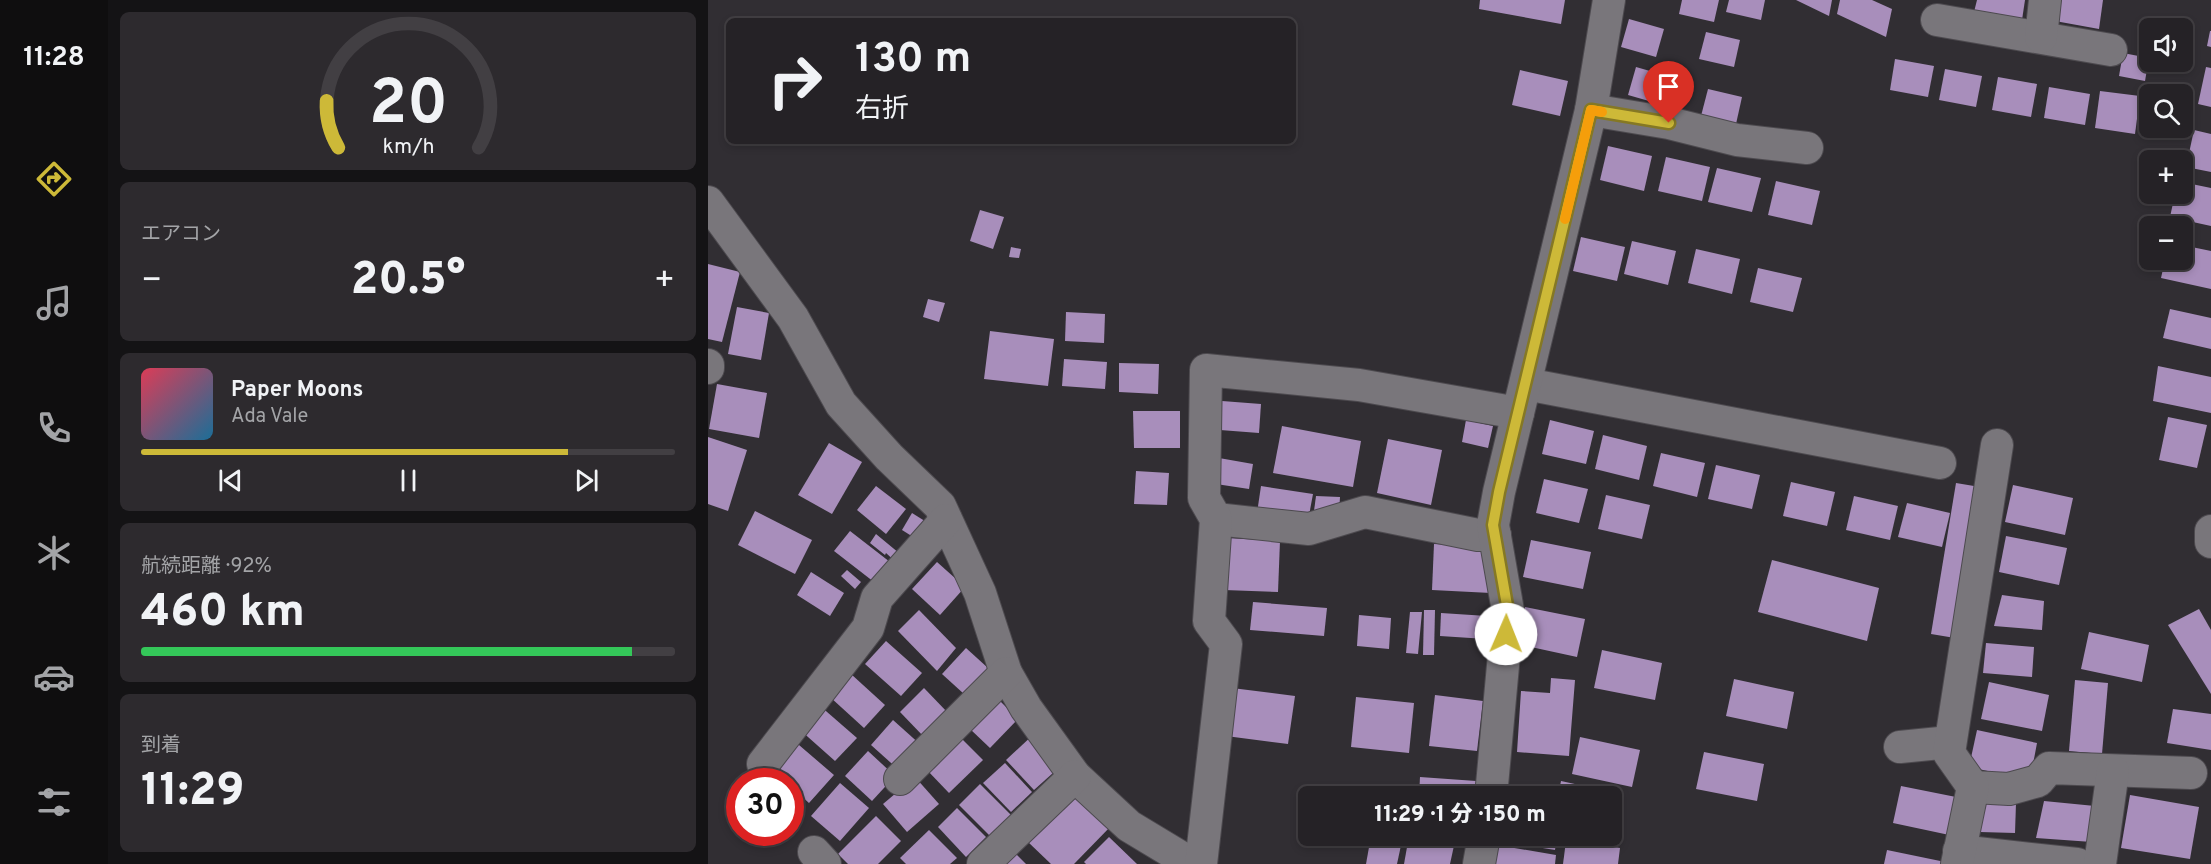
<!DOCTYPE html>
<html lang="ja">
<meta charset="utf-8">
<style>
:root{--surface:#252226;--page:#2d2a2e;--text:#f1f3f6;--muted:#a3a4a7;--line:#423f43;--accent:#cdb938}
body{margin:0;font-family:Overpass,"Noto Sans JP",sans-serif;background:var(--page);color:var(--text);height:100vh;display:flex;flex-direction:column;font-size:22px;white-space:nowrap}
*{box-sizing:border-box;margin:0}
p{font-size:20px;color:var(--muted)}
.icon{flex:none;width:33px;height:33px;fill:none;stroke:currentColor;stroke-width:2;stroke-linecap:round;stroke-linejoin:round}
.map{position:relative;flex:1;overflow:hidden}
.details{display:flex;flex-direction:column;gap:12px;padding:12px;background:#141315;width:600px}
.details>*{flex:none}
.hud{position:absolute;left:18px;top:18px;width:570px;height:126px;border-radius:9px;box-shadow:0 3px 9px #0003,0 0 0 2px var(--line);background:#252226;color:var(--text);overflow:hidden}
.fabs{position:absolute;left:1431px;top:18px;display:grid;gap:12px}
.fabs a{display:grid;place-items:center;width:54px;height:54px;border-radius:9px;background:var(--surface);box-shadow:0 3px 9px #0003,0 0 0 2px var(--line);font-size:30px}
.speed{position:absolute;left:18px;top:768px;display:flex;gap:12px;font-size:30px;font-weight:700;text-align:center}
.speed>*{display:grid;place-content:center;width:78px;height:78px;border-radius:50%;background:var(--surface);box-shadow:0 3px 9px #0003,0 0 0 2px var(--line);line-height:1}
.speed .limit{border:9px solid #d22;background:#fff;color:#111}
.pin{position:absolute;display:grid;place-items:center;width:51px;height:51px;color:#fff;margin:-62px -26px;border-radius:50% 50% 50% 0;rotate:-45deg;box-shadow:0 0 6px #0007}
.pin .icon{rotate:45deg}
.me{position:absolute;width:66px;margin:-33px;rotate:1deg;stroke-linejoin:round;filter:drop-shadow(0 0 4px #0008)}
.turn{display:flex;align-items:center;gap:21px;height:126px;padding:0 30px;font-size:27px}
.turn .icon{width:78px;height:78px;stroke-width:2.5}
.turn b{display:block;font-size:42px;line-height:51px}
.big{font-size:45px;font-weight:800;line-height:1.1}
.details .card{flex:1;display:flex;flex-direction:column;justify-content:center;gap:9px;min-width:0;padding:0 21px;border-radius:9px;background:var(--page)}
.details .dial{align-items:center;gap:0}
.dial svg{height:156px;overflow:visible;fill:none;stroke:var(--line);stroke-width:7;stroke-linecap:round;text-anchor:middle}
.dial text{fill:var(--text);stroke:none}
.song{display:flex;align-items:center;gap:18px}
.cover{width:72px;height:72px;border-radius:9px;background:linear-gradient(135deg,hsl(350 70% 55%),hsl(200 70% 35%))}
.played{height:6px;border-radius:3px;background:linear-gradient(90deg,var(--accent) 80%,var(--line) 80%)}
.keys{display:flex;justify-content:space-around;direction:ltr}
.heat{display:flex;justify-content:space-between;align-items:center;font-size:33px;direction:ltr}
.charge{height:9px;border-radius:4px;background:linear-gradient(90deg,#34c759 92%,var(--line) 0)}
.trip{position:absolute;left:590px;top:786px;width:324px;height:60px;border-radius:9px;background:var(--surface);box-shadow:0 3px 9px #0003,0 0 0 2px var(--line);font-weight:800;line-height:60px;text-align:center}
main{display:flex;flex:1;min-height:0}
.tabs{display:flex;flex-direction:column;width:108px;justify-content:space-around;align-items:center;background:#0f0e0f;color:var(--muted)}
.tabs .icon{width:42px;height:42px}
.tabs .on{color:var(--accent)}
.tabs b{font-size:27px;color:var(--text)}
.map>svg:first-child{display:block}
</style>
<main>
<nav class="tabs">
<b>11:28</b>
<svg class="icon on" aria-label="directions" viewBox="0 0 24 24"><path d="M12 3l9 9-9 9-9-9zM9 14v-3h6M13 9l2 2-2 2"/></svg>
<svg class="icon" aria-label="music" viewBox="0 0 24 24"><path d="M9 18V5l10-2v13"/><circle cx="6" cy="18" r="3"/><circle cx="16" cy="16" r="3"/></svg>
<svg class="icon" aria-label="phone" viewBox="0 0 24 24"><path d="M5 4h4l2 5-3 2q2 4 5 5l2-3 5 2v4C11 20 4 13 5 4z"/></svg>
<svg class="icon" aria-label="climate" viewBox="0 0 24 24"><path d="M12 3v18M4 7l16 10M4 17L20 7"/></svg>
<svg class="icon" aria-label="car" viewBox="0 0 24 24"><path d="M5 17H2v-5l4-1 3-4h7l3 4 3 1v5h-3M9 17h6M6 11h13"/><circle cx="7" cy="17" r="2"/><circle cx="17" cy="17" r="2"/></svg>
<svg class="icon" aria-label="filters" viewBox="0 0 24 24"><path d="M4 7h16M4 17h16"/><circle cx="9" cy="7" r="2"/><circle cx="15" cy="17" r="2"/></svg>
</nav>
<section class="details">
<div class="card dial"><svg viewBox="0 0 100 80">
<path d="M14 69A42 42 0 1 1 86 69"/>
<path d="M14 69A42 42 0 0 1 8 45" stroke="#cdb938"/>
<text x="50" y="56" font-size="32" font-weight="700">20</text>
<text x="50" y="72" font-size="11">km/h</text>
</svg></div>
<div class="card"><p>エアコン</p>
<div class="heat"><a>−</a><b class="big">20.5°</b><a>+</a></div>
</div>
<div class="card">
<div class="song"><i class="cover"></i><div><b>Paper Moons</b><p>Ada Vale</p></div></div>
<div class="played"></div>
<div class="keys"><svg class="icon" aria-label="previous" viewBox="0 0 24 24"><path d="M18 5L8 12l10 7zM5 5v14"/></svg><svg class="icon" aria-label="pause" viewBox="0 0 24 24"><path d="M8 5v14M16 5v14"/></svg><svg class="icon" aria-label="next" viewBox="0 0 24 24"><path d="M6 5l10 7-10 7zM19 5v14"/></svg></div>
</div>
<div class="card"><p>航続距離 · 92%</p><b class="big">460 km</b><div class="charge"></div></div>
<div class="card"><p>到着</p><b class="big">11:29</b></div>
</section>
<div class="map">
<svg width="1503" height="864" viewBox="0 0 1503 864">
<rect width="100%" height="100%" fill="#312e33"/>
<g fill="#a88ebb">
<path d="M772,0H857L853,24L771,9Z"/>
<path d="M974,0H1011L1006,22L971,14Z"/>
<path d="M1021,0H1057L1053,20L1018,12Z"/>
<path d="M1088,0H1124L1121,16Z"/>
<path d="M1132,0H1164L1184,9L1178,37L1129,14Z"/>
<path d="M1269,0H1317L1314,20L1266,12Z"/>
<path d="M1351,0H1395L1391,29L1347,21Z"/>
<path d="M921,19L956,29L948,57L913,47Z"/>
<path d="M1502,31H1503V47L1499,46Z"/>
<path d="M998,32L1032,40L1026,67L991,59Z"/>
<path d="M1415,53L1441,58L1437,81L1411,76Z"/>
<path d="M1187,59L1226,66L1220,97L1182,90Z"/>
<path d="M928,67L963,77L955,105L920,95Z"/>
<path d="M1498,67L1503,68V107L1490,104Z"/>
<path d="M1237,69L1274,76L1268,107L1231,100Z"/>
<path d="M812,70L860,81L852,116L804,105Z"/>
<path d="M1290,77L1329,84L1323,117L1284,110Z"/>
<path d="M1341,87L1382,94L1377,125L1336,118Z"/>
<path d="M1000,89L1034,97L1028,124L993,116Z"/>
<path d="M1392,91L1432,96L1427,134L1387,128Z"/>
<path d="M1486,130L1503,134V172L1478,167Z"/>
<path d="M900,146L944,156L936,191L892,180Z"/>
<path d="M958,157L1002,167L994,201L950,191Z"/>
<path d="M1009,168L1053,178L1044,212L1000,202Z"/>
<path d="M1068,181L1112,191L1104,225L1060,215Z"/>
<path d="M1474,182L1503,188V226L1462,217L1467,194H1474Z"/>
<path d="M272,210L296,217L285,249L262,241Z"/>
<path d="M873,237L917,247L909,281L865,271Z"/>
<path d="M924,241L968,251L960,285L916,274Z"/>
<path d="M1474,245L1503,251V289L1453,278L1457,260H1474Z"/>
<path d="M303,247L313,249L311,258L301,257Z"/>
<path d="M988,249L1032,259L1024,294L980,283Z"/>
<path d="M0,264L32,272L14,342L0,339Z"/>
<path d="M1050,268L1094,278L1085,312L1042,302Z"/>
<path d="M220,299L237,303L231,322L215,317Z"/>
<path d="M29,307L61,313L53,360L20,354Z"/>
<path d="M1462,309L1503,318V349L1455,338Z"/>
<path d="M358,312L397,314L396,343L357,341Z"/>
<path d="M282,331L346,339L340,386L276,379Z"/>
<path d="M356,359L399,362L397,389L354,386Z"/>
<path d="M411,363L451,364L450,394L411,392Z"/>
<path d="M1450,366L1503,377V413L1445,401Z"/>
<path d="M9,384L59,393L51,438L1,429Z"/>
<path d="M514,401L553,404L551,433L512,430Z"/>
<path d="M425,411H472V448H426Z"/>
<path d="M1460,417L1499,425L1489,468L1451,460Z"/>
<path d="M758,420L785,426L780,448L754,442Z"/>
<path d="M842,420L886,431L878,464L834,454Z"/>
<path d="M574,426L653,441L645,487L565,473Z"/>
<path d="M895,435L939,446L931,480L887,469Z"/>
<path d="M0,437L39,450L20,511L0,504Z"/>
<path d="M680,439L734,450L723,505L669,493Z"/>
<path d="M121,443L154,462L124,514L90,495Z"/>
<path d="M953,453L997,463L989,497L945,486Z"/>
<path d="M511,458L545,464L541,489L508,484Z"/>
<path d="M1008,465L1052,475L1044,509L1000,499Z"/>
<path d="M428,471L461,473L459,505L426,504Z"/>
<path d="M836,479L880,489L871,523L828,513Z"/>
<path d="M1083,482L1127,492L1119,526L1075,516Z"/>
<path d="M1248,483L1272,487L1247,638L1223,634Z"/>
<path d="M1305,485L1365,498L1357,535L1297,522Z"/>
<path d="M168,486L198,509L178,534L149,510Z"/>
<path d="M553,486L605,494L600,521L549,513Z"/>
<path d="M898,495L942,505L934,539L890,529Z"/>
<path d="M608,496L632,497L631,513L606,511Z"/>
<path d="M1146,496L1190,506L1182,540L1138,530Z"/>
<path d="M1199,503L1242,513L1234,547L1190,537Z"/>
<path d="M47,511L104,540L87,574L30,545Z"/>
<path d="M204,513L220,523L210,540L194,530Z"/>
<path d="M142,531L182,562L166,582L126,551Z"/>
<path d="M168,534L197,558L191,565L178,553L177,555L162,543Z"/>
<path d="M1298,536L1359,548L1351,585L1291,572Z"/>
<path d="M518,538L572,541L570,592L516,590Z"/>
<path d="M823,540L883,552L875,589L815,577Z"/>
<path d="M726,544L785,547L783,593L724,590Z"/>
<path d="M1064,560L1171,588L1159,641L1050,612Z"/>
<path d="M229,562L257,587L232,615L204,589Z"/>
<path d="M139,570L153,582L147,589L133,576Z"/>
<path d="M103,572L136,593L122,616L89,595Z"/>
<path d="M1294,595L1336,601L1334,630L1286,626Z"/>
<path d="M545,602L619,608L616,636L542,630Z"/>
<path d="M817,607L877,619L869,657L809,644Z"/>
<path d="M1491,609L1503,630V694L1460,625Z"/>
<path d="M211,610L248,648L229,671L190,631Z"/>
<path d="M716,610H727L726,655H715Z"/>
<path d="M702,612H714L710,654L698,653Z"/>
<path d="M733,613L779,616L778,639L732,636Z"/>
<path d="M651,615L683,618L681,649L649,646Z"/>
<path d="M1381,632L1441,645L1434,682L1373,669Z"/>
<path d="M178,641L214,673L193,696L157,664Z"/>
<path d="M1278,643L1326,647L1324,677L1275,673Z"/>
<path d="M258,648L280,668L256,694L234,674Z"/>
<path d="M894,650L954,663L947,700L886,688Z"/>
<path d="M143,674L177,705L156,728L122,697Z"/>
<path d="M843,678L867,680L861,756L809,752L813,691L842,693Z"/>
<path d="M1026,679L1086,692L1079,729L1018,716Z"/>
<path d="M1367,680L1400,683L1394,754L1361,751Z"/>
<path d="M1281,682L1341,695L1334,731L1273,719Z"/>
<path d="M216,688L241,714L217,738L192,712Z"/>
<path d="M524,688L587,696L580,744L518,736Z"/>
<path d="M727,695L775,701L769,751L721,746Z"/>
<path d="M648,697L706,703L701,753L643,747Z"/>
<path d="M290,699L310,719L282,748L261,728Z"/>
<path d="M111,705L149,738L127,761L91,729Z"/>
<path d="M1465,709L1503,714V750L1459,743Z"/>
<path d="M185,720L214,746L192,771L163,745Z"/>
<path d="M1269,730L1329,743L1322,780L1261,767Z"/>
<path d="M327,733L355,764L326,790L298,760Z"/>
<path d="M251,736L275,760L241,793L218,769Z"/>
<path d="M872,737L932,750L924,787L864,774Z"/>
<path d="M84,739L126,775L101,803L82,786V782H77L60,766Z"/>
<path d="M160,751L187,776L164,801L137,776Z"/>
<path d="M996,752L1056,764L1049,801L988,789Z"/>
<path d="M297,763L324,792L303,812L275,783Z"/>
<path d="M207,777L231,804L199,832L175,804Z"/>
<path d="M712,777L768,781L766,796H711Z"/>
<path d="M853,781L913,794L905,831L903,830V796H850Z"/>
<path d="M132,783L161,808L132,841L103,816Z"/>
<path d="M272,784L303,815L282,836L251,805Z"/>
<path d="M1193,786L1253,798L1246,836L1185,823Z"/>
<path d="M368,791L404,825L366,864H343L319,841Z"/>
<path d="M1422,795L1491,807L1482,859L1413,848Z"/>
<path d="M1274,801L1308,803L1307,833L1272,832Z"/>
<path d="M1336,801L1387,806L1384,842L1328,838Z"/>
<path d="M249,808L278,837L258,857L230,827Z"/>
<path d="M168,816L193,841L170,864H140L130,854Z"/>
<path d="M221,830L249,858L242,864H198L192,858Z"/>
<path d="M663,836H695L689,864H658Z"/>
<path d="M701,836H716L747,841L742,864H696Z"/>
<path d="M791,836H849L847,850L790,841Z"/>
<path d="M401,837L429,864H378L376,862Z"/>
<path d="M858,841L912,848L910,864H855Z"/>
<path d="M783,844L848,855L847,864H779Z"/>
<path d="M303,849L318,864H288Z"/>
<path d="M1179,850L1242,863V864H1176Z"/>
</g>
<g fill="none" stroke-linecap="round" stroke-linejoin="round">
<g stroke="#4d4a4f" stroke-width="34">
<g id="minor">
<path d="M1229,20L1403,50"/>
<path d="M1333,37L1337,0"/>
<path d="M883,110L961,123L1029,140L1099,148"/>
<path d="M0,202L85,318L133,404L181,457L232,506L272,593L298,673L318,708L367,776L421,826L484,864"/>
<path d="M0,365V368"/>
<path d="M818,384L1232,463"/>
<path d="M508,519L601,529L657,512L770,535H787"/>
<path d="M1503,531V542"/>
<path d="M1192,747L1242,742"/>
<path d="M55,764L160,628L169,598L238,520"/>
<path d="M192,779L298,673"/>
<path d="M1265,787L1301,789L1330,781L1341,768L1483,773"/>
<path d="M783,796L800,611L785,525L791,492L883,110L901,0"/>
<path d="M1251,851L1369,864"/>
<path d="M106,852L117,864"/>
<path d="M275,864L367,776"/>
<path d="M493,864L518,644L501,621L508,519L496,498L498,370L651,385L810,413"/>
<path d="M771,864L776,836"/>
<path d="M1249,864L1265,787L1241,753L1289,445"/>
<path d="M1392,864L1405,771"/>
</g>
</g>
<use href="#minor" stroke="#79767b" stroke-width="32"/>
</g>
<g fill="none" stroke-linecap="round" stroke-linejoin="round">
<g stroke="#857824" stroke-width="15">
<path id="route" d="M798,634L800,611L785,525L791,492L883,110L961,123"/>
</g>
<use href="#route" stroke="#cdb938" stroke-width="10"/>
<path stroke="#f59e0b" stroke-width="10" d="M857,219L883,110L894,112"/>
</g>
</svg>
<div class="fabs">
<a><svg class="icon" aria-label="sound" viewBox="0 0 24 24"><path d="M4 9h4l5-4v14l-5-4H4zM17 9q2 3 0 6"/></svg></a>
<a><svg class="icon" aria-label="search" viewBox="0 0 24 24"><circle cx="10" cy="10" r="6"/><path d="M15 15l6 6"/></svg></a>
<a>+</a>
<a>−</a>
</div>
<div class="speed"><div class="limit">30</div></div>
<div class="pin" style="left:961px;top:123px;background:#d93025"><svg class="icon" aria-label="arrive" viewBox="0 0 24 24"><path d="M6 21V4h12l-3 4 3 4H6"/></svg></div>
<svg class="me" style="left:798px;top:634px" viewBox="-20 -20 40 40"><circle r="19" fill="#fff"/><path d="M0-13L10 11 0 6-10 11z" fill="#cdb938"/></svg>
<div class="trip">11:29 · 1 分 · 150 m</div>
<div class="hud">
<div class="turn"><svg class="icon" aria-label="right" viewBox="0 0 24 24"><path d="M7 20v-9h11M14 6l5 5-5 5"/></svg><div><b>130 m</b>右折</div></div>
</div>
</div>
</main>
